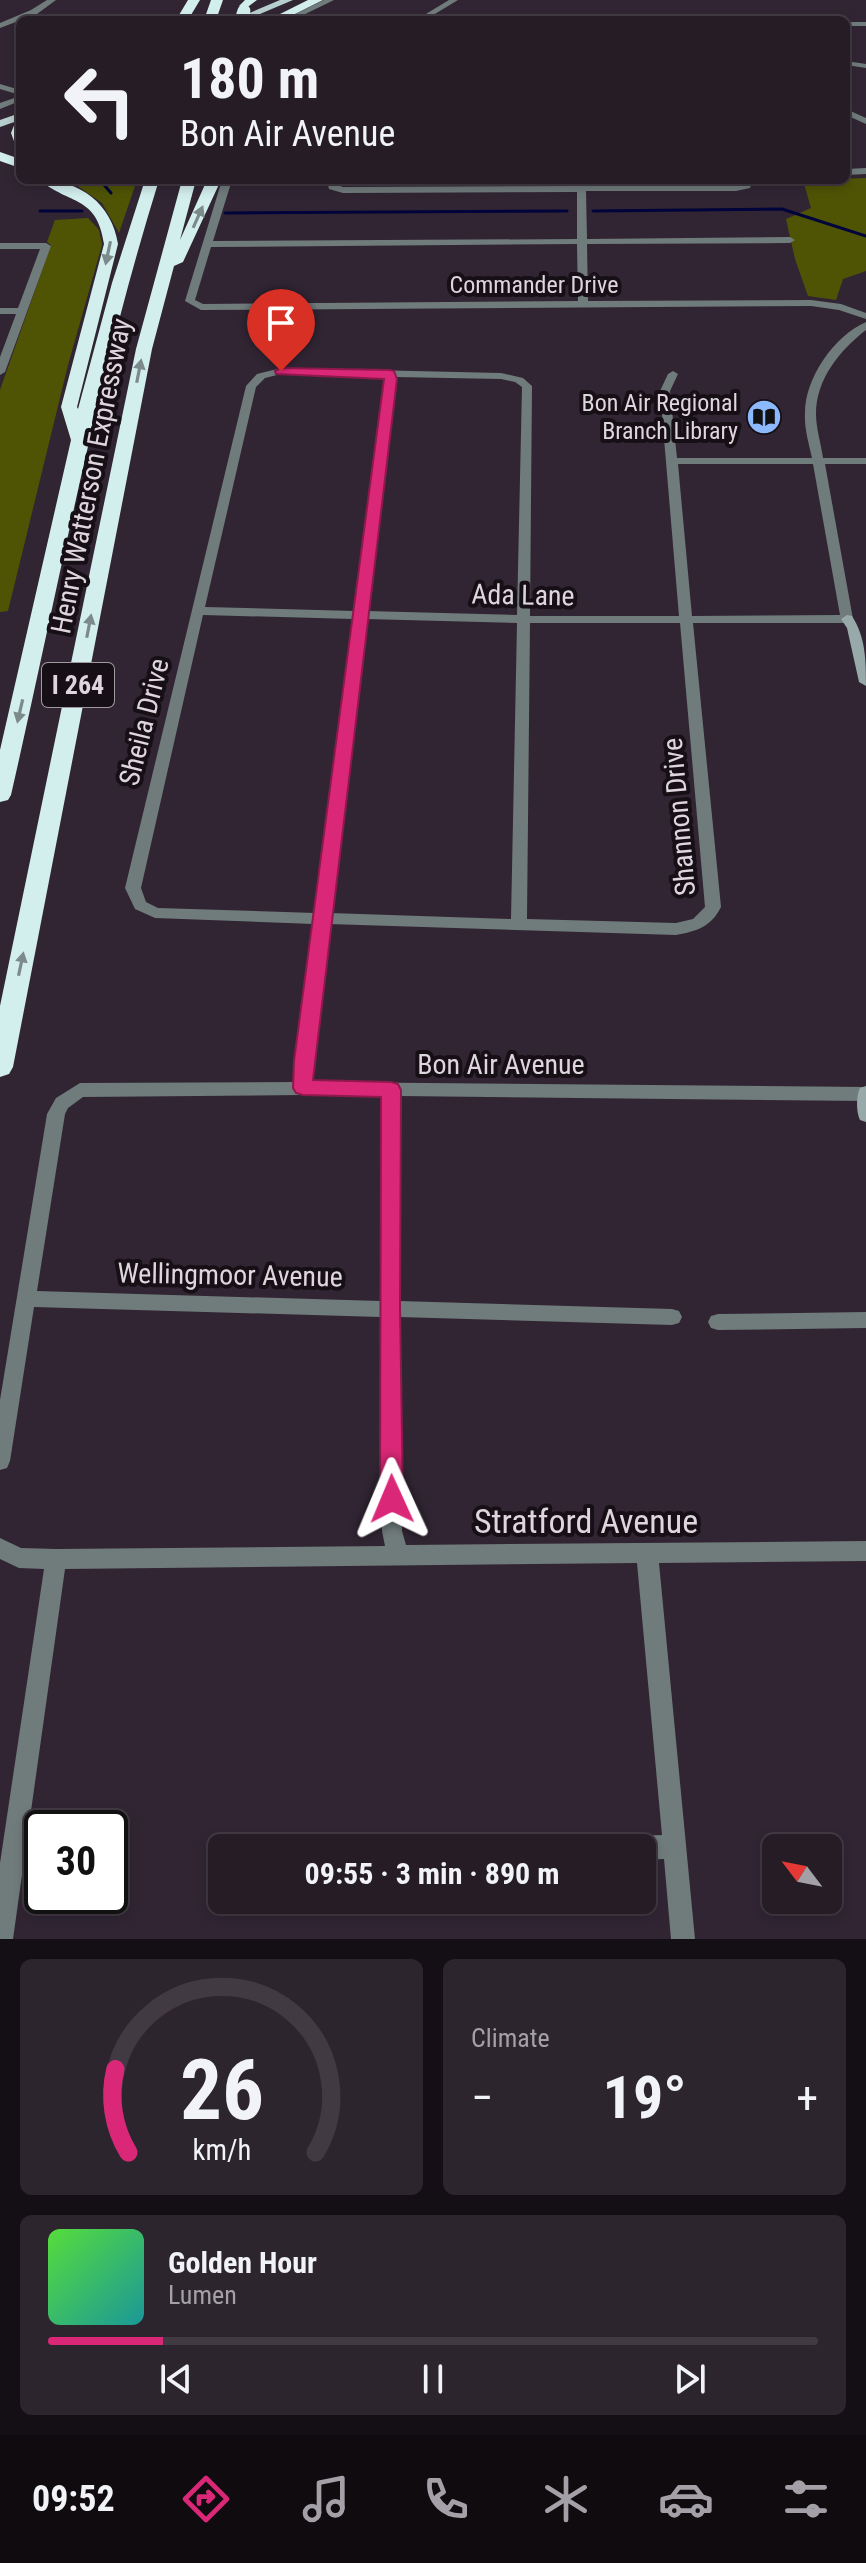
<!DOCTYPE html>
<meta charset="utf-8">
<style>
:root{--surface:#251c26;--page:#2d252e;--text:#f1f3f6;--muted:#a3a1a7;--line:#423a43;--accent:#db2777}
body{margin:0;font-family:"Roboto Condensed",sans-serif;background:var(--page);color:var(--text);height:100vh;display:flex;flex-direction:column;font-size:30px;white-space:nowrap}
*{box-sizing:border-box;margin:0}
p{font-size:26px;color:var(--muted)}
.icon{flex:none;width:44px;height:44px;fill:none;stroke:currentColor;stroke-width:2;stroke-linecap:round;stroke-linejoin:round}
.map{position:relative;height:1939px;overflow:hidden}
.details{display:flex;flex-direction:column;gap:20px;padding:20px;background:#140f15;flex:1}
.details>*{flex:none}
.hud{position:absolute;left:16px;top:16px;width:834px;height:168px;border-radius:12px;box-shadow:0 4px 12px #0003,0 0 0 2px var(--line);background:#251c26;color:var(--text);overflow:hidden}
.needle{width:52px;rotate:302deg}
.tools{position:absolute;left:762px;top:1834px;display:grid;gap:16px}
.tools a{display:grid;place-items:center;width:80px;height:80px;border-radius:12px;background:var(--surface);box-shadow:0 4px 12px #0003,0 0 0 2px var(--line);font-size:40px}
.speed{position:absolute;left:24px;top:1810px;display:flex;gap:16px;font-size:40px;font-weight:700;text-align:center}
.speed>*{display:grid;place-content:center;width:104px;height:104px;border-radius:50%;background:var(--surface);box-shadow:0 4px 12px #0003,0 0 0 2px var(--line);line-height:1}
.speed .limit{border:4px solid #111;border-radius:12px;background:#fff;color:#111}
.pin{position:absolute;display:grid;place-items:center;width:68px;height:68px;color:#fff;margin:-82px -34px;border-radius:50% 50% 50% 0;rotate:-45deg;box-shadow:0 0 8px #0007}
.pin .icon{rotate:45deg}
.me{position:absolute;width:88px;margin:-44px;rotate:359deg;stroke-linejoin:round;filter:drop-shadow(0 0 6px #0008)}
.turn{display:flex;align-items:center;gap:28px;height:168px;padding:0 32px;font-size:36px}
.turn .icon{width:104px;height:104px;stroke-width:2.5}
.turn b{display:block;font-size:56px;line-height:68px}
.big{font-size:60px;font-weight:700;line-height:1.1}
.details .widget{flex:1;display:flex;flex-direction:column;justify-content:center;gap:12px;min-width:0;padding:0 28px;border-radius:12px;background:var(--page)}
.details .dial{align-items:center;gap:0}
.dial svg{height:208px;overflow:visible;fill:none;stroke:var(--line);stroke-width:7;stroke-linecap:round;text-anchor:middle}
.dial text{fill:var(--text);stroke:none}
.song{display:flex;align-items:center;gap:24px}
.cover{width:96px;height:96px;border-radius:12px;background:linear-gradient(135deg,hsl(110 70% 55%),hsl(180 70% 35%))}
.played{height:8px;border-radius:4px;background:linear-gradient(90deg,var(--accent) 15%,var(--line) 15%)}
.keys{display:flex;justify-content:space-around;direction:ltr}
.heat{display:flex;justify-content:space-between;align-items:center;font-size:44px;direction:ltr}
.details .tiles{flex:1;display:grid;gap:20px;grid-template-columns:1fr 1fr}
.widget:last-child{grid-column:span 2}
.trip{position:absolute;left:208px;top:1834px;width:448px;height:80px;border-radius:12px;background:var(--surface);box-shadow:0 4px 12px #0003,0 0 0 2px var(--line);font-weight:700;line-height:80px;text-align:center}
.tab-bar{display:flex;height:128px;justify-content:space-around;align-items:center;background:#0f0b0f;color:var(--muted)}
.tab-bar .icon{width:56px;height:56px}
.tab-bar .active{color:var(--accent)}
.tab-bar b{font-size:36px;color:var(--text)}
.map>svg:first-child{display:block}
</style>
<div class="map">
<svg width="866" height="1939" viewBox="0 0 866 1939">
<rect width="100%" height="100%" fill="#312533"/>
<g fill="#4f5405">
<path d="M866,178V271L843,279L836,300L808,296L795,259L786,219L811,208L803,180Z"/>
<path d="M69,180H137L119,233L102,203Z"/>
<path d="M88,218L99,230L102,245L68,365L8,611L0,612V390L51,245L47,242L55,220Z"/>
</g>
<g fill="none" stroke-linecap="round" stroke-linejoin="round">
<g stroke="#00043a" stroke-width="3">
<path d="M100,180L111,193"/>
<path d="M40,211H82"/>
<path d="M593,211L782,209L866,236"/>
<path d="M225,213L567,211"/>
</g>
<g fill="#707b7b" fill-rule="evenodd">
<path d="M47,0H56L37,14L0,28V23L31,10Z"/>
<path d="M324,0H334L293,20H283Z"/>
<path d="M449,0H458L425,20H416Z"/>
<rect x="846" y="22" width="20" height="4"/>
<path d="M846,61L866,64V68L846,65Z"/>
<path d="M0,84L20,90V95L0,89Z"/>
<path d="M20,96V101L0,109V103Z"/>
<path d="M846,109L866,118V124L846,115Z"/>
<path d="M866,168V174L846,175V169Z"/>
<path d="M222,180H232L213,241L577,239V192L343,193L329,189L327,180H337V185L343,187L577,186L576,180H586V186L736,185L743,184V180H753L750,188L736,191H586L587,239L790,237L795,240L790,243L587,244L588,301L811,300L841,304L866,313V319L839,310L811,306L201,310L185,301ZM577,244L578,301L203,304L195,300L211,247Z"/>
<path d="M0,243H46L51,246L5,372L0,375V357L16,314H0V308H18L40,249H0Z"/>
<path d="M866,322V330C840,350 816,379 816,414C816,428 821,444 823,458H866V464H825L853,619L847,623H693L721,907C711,927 697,931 676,935L329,924L312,1061V1082L866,1087V1101L400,1096L399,1301L672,1309L679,1311L682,1317L679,1323L672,1325L399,1317L402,1531L406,1545L866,1541V1561L659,1563L695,1939H671L664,1859L642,1860V1848H621L625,1840L633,1836L662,1835L637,1563L65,1569L13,1939H0V1863L44,1569L19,1568L0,1559V1538L21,1548L56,1549L385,1546L382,1531L380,1317L34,1307L10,1461L7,1468L0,1470V1400L47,1114L56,1098L80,1083L295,1082L313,924L155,918L135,909L125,888L246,386L257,374L281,368L501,373L523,378L532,386L530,616H679L660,391L668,374L673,371L678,374L670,391L677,458H812C809,444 804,428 805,413C805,378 834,336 866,322ZM281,374L384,377L354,611L205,607L256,387L265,378ZM395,377L501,379L515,382L522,387L517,615L367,611ZM678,464H813L840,615L692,616ZM203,615L353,619L315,913L158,908L146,902L141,888ZM366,619L517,623L511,919L330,913ZM530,623H680L705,907L693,919L676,923L527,919ZM303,1095H382L380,1301L37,1291L65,1114L68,1108L83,1097Z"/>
<path d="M866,1312V1328L718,1330L711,1328L708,1322L711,1316L718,1314Z"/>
</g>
<g fill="#97aaa9" fill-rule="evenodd">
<path d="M847,615L852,616C866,638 866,661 866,686L859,682L847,628L841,619Z"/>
<path d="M866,1086V1122L860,1120C856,1112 856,1096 860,1088Z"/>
</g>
<g fill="#b6cecd" fill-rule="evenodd">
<path d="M280,0H293L246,20H233Z"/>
<path d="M20,113V120L0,127V120Z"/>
</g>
<g fill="#d2eeed" fill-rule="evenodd">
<path d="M188,0H200L188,20H176Z"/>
<path d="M211,0H223L216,20H204Z"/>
<path d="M245,0H257L245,9L239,6Z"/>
<path d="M308,0H323L283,20H268Z"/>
<path d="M20,122V145L15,144L11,133L15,123Z"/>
<path d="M0,152L20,159V168L0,161Z"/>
<path d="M40,180C80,180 112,204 118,244L77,407L78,409L112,283L145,180H159C96,382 58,589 11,795L8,800L0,802V750L71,440L61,407L104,244C97,195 69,205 40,180Z"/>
<path d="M182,180H196L180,240L207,180H221L183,262L174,266L152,349L13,1067L9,1074L0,1077V1006L136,349Z"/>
</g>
<path stroke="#d2eeed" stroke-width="13" d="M241,20L244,11"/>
</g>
<defs><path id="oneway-solid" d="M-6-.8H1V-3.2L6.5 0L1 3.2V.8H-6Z" transform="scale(2)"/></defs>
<g fill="#7d8a8c">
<use href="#oneway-solid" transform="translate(198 217) rotate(-66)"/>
<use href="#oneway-solid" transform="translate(108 253) rotate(102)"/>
<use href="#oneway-solid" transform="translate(139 371) rotate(-79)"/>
<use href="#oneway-solid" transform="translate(89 626) rotate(-79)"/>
<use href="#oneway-solid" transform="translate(20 711) rotate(103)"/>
<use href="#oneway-solid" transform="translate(21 964) rotate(-78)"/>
</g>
<path fill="#db2777" stroke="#8e194d" stroke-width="2" d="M281,368L390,370L394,371L397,379L313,1080L391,1082L398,1084L401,1090L400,1307L403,1499L400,1507L392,1510L383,1507L380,1499L381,1097L303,1095L296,1093L293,1088L294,1061L384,379L276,374L275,371Z"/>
<defs>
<g id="library-disc" transform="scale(1.8)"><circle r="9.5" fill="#8cb9fc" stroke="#161016"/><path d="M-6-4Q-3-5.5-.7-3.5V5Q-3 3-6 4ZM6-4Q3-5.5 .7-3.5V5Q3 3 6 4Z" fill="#111"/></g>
</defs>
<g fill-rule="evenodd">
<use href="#library-disc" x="764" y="417"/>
</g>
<g text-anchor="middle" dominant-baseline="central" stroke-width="8" stroke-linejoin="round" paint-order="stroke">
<g font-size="24" fill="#ded5df" stroke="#161016">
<text x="534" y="285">Commander Drive</text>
</g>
<g font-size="24" fill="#ded5df" stroke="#161016" text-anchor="end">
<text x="738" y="403">Bon Air Regional<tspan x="738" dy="28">Branch Library</tspan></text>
</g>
<rect fill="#161016" stroke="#a29aa3" stroke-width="2" x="42" y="663" width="72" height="44" rx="6"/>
<g font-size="26" font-weight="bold" fill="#ded5df">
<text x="78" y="685">I 264</text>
</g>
<g font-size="28" fill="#ded5df" stroke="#161016">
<text transform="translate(91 476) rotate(-79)">Henry Watterson Expressway</text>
<text transform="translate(523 595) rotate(1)">Ada Lane</text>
<text transform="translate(144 722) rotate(-76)">Sheila Drive</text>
<text transform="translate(679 817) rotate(-95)">Shannon Drive</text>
<text x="501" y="1064">Bon Air Avenue</text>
<text transform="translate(230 1275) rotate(1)">Wellingmoor Avenue</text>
</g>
<g font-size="34" fill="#ded5df" stroke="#161016">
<text x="586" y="1521">Stratford Avenue</text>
</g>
</g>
</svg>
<div class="tools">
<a><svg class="needle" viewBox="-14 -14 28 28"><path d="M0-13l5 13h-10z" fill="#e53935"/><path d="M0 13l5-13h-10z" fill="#a3a1a7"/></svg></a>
</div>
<div class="speed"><div class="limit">30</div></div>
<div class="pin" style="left:281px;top:371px;background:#d93025"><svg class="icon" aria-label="arrive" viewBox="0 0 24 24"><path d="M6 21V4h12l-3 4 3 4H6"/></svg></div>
<svg class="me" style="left:392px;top:1499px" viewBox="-20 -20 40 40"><path d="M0-17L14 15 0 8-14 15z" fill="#db2777" stroke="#fff" stroke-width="4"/></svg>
<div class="trip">09:55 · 3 min · 890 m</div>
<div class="hud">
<div class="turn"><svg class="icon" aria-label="left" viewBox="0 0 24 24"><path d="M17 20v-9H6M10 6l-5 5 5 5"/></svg><div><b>180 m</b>Bon Air Avenue</div></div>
</div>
</div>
<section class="details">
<div class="tiles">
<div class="widget dial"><svg viewBox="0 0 100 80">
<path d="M14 69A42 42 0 1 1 86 69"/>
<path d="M14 69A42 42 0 0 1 9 37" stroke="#db2777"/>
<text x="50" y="56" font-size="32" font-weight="700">26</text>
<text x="50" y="72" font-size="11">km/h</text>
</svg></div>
<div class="widget"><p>Climate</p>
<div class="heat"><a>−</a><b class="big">19°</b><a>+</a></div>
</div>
<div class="widget">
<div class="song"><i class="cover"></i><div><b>Golden Hour</b><p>Lumen</p></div></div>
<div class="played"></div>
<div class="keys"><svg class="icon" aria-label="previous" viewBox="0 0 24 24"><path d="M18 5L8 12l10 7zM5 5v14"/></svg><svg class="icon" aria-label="pause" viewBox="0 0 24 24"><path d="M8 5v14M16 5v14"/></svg><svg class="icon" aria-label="next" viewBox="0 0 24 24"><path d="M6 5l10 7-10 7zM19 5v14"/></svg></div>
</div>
</div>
</section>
<nav class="tab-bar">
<b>09:52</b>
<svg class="icon active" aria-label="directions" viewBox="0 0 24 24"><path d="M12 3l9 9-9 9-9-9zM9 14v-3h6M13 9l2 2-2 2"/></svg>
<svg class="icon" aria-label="music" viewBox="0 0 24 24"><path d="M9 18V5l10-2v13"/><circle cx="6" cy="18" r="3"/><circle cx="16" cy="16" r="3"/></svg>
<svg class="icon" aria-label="phone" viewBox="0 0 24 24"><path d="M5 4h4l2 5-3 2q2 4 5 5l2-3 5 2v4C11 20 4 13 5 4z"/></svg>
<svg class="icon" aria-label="climate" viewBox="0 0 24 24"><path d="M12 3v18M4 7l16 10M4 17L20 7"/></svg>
<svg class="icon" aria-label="car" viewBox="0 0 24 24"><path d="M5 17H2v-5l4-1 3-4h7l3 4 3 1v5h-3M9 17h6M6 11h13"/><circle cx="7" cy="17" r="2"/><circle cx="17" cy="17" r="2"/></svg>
<svg class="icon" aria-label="filters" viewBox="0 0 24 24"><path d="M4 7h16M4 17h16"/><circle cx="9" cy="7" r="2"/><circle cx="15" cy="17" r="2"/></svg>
</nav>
